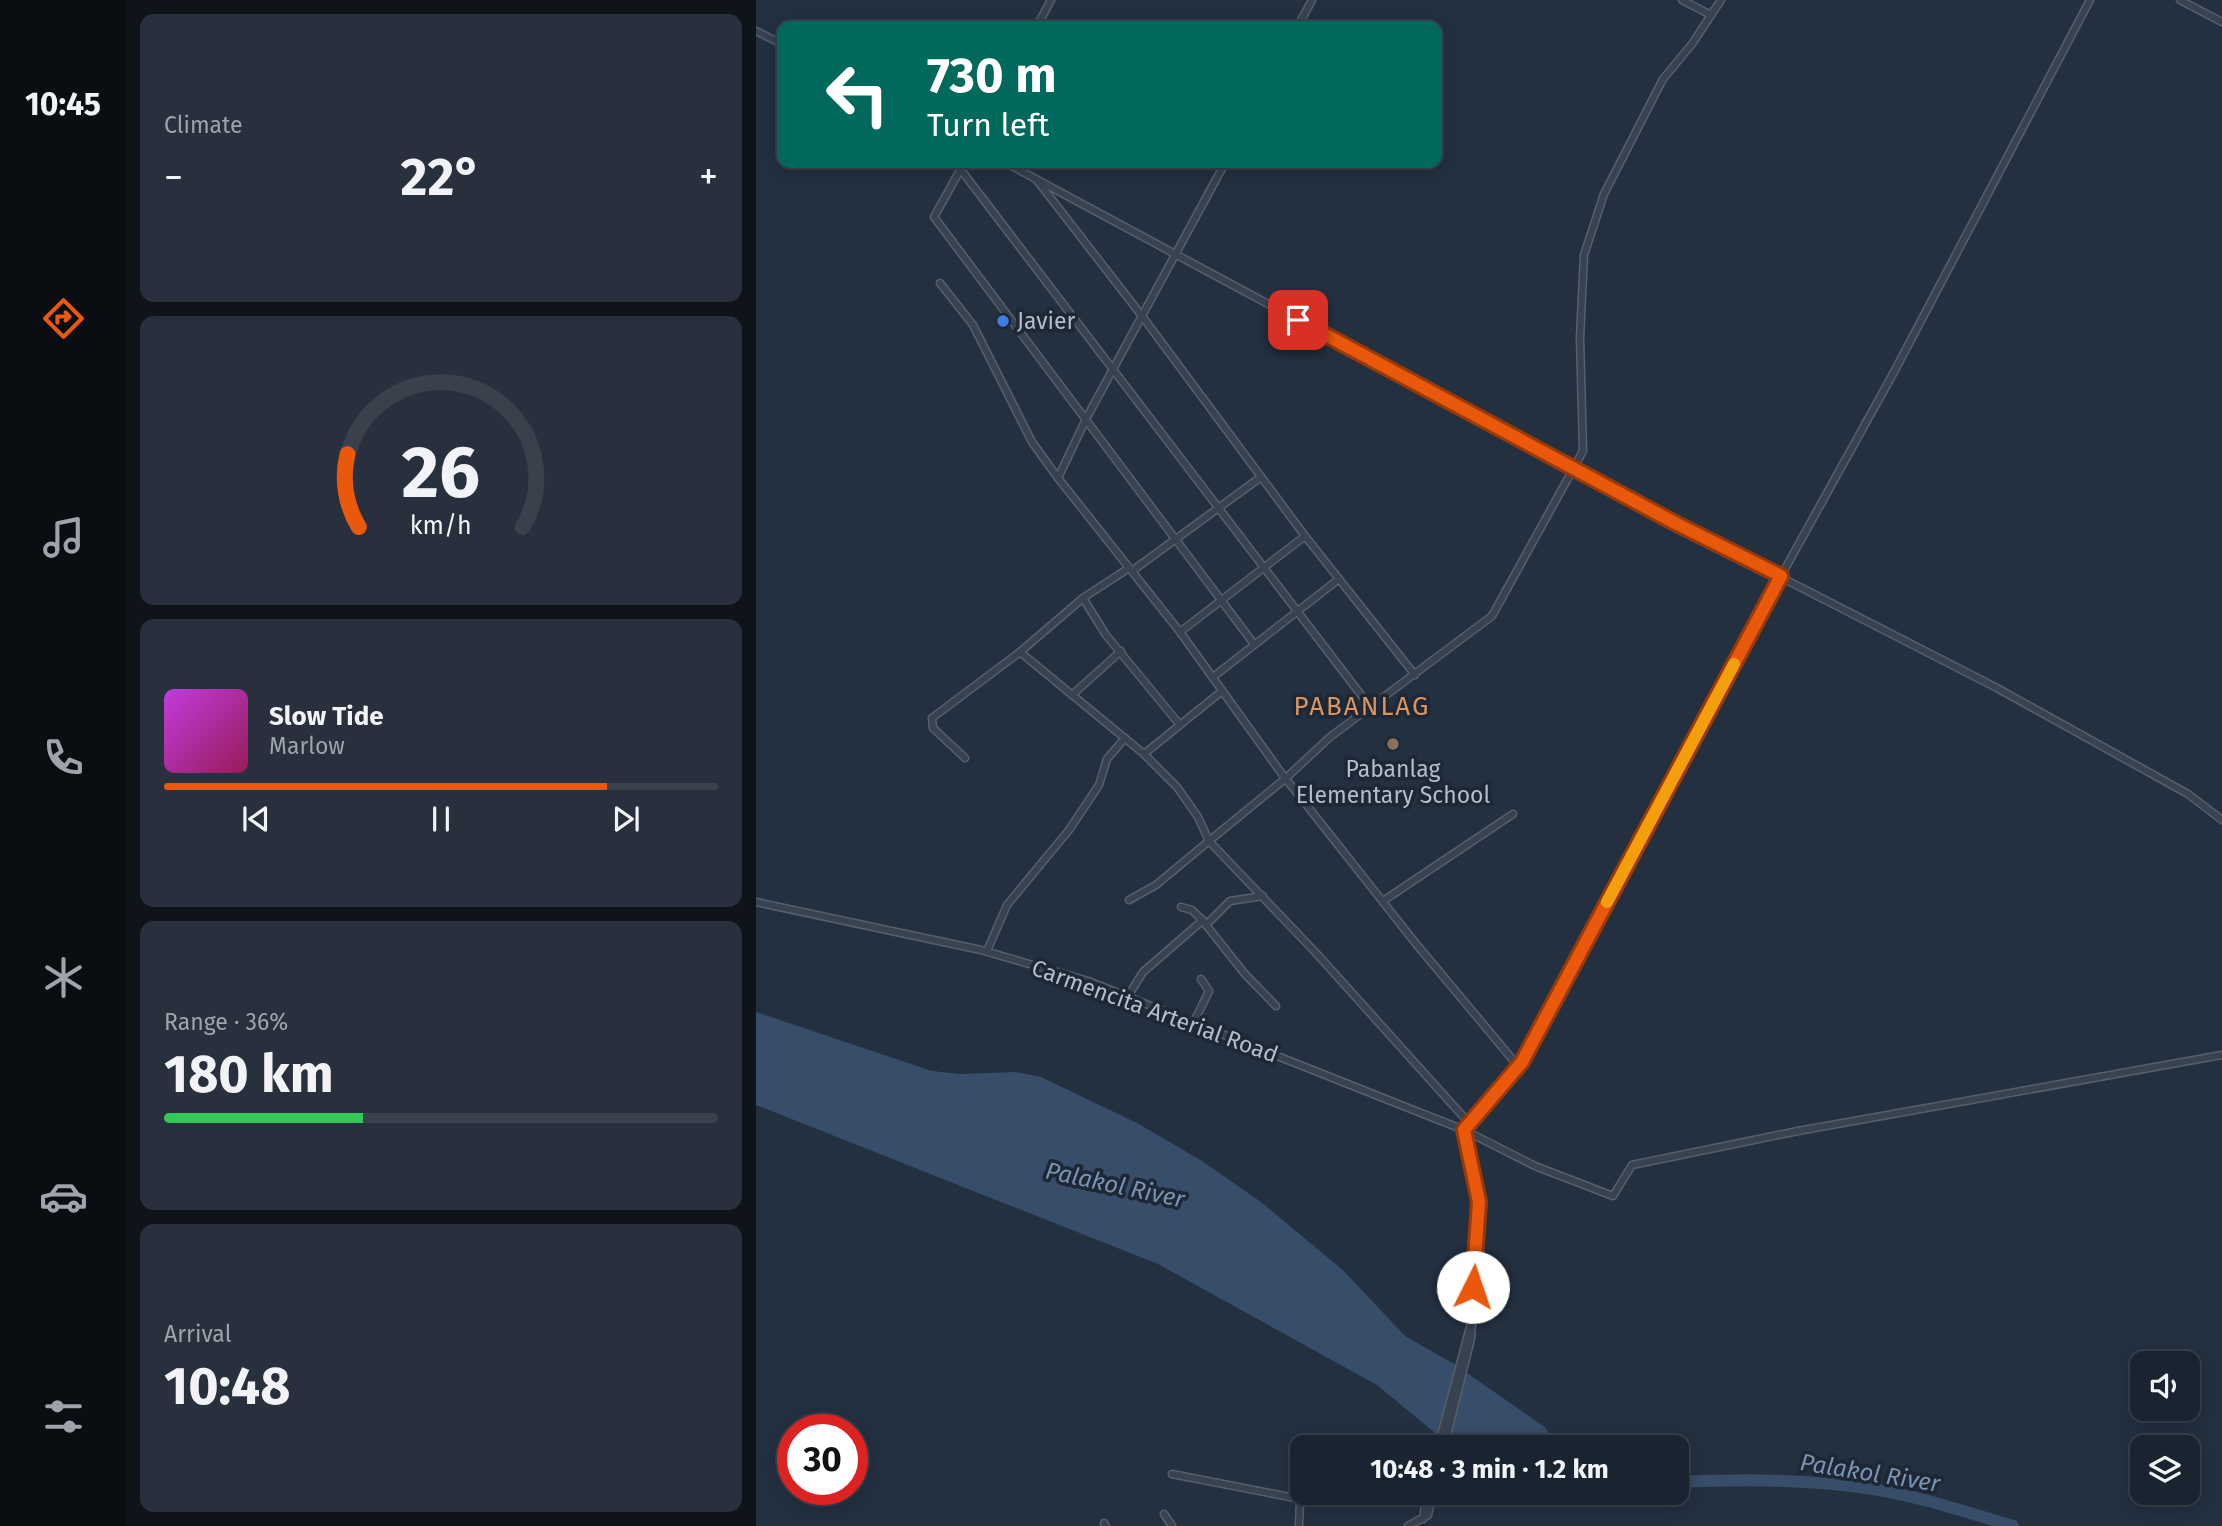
<!DOCTYPE html>
<meta charset="utf-8">
<style>
:root{--surface:#1a2430;--page:#27303c;--text:#f1f3f6;--muted:#9fa4ab;--line:#38414c;--accent:#ea580c}
body{margin:0;font-family:"Fira Sans",sans-serif;background:var(--page);color:var(--text);height:100vh;display:flex;flex-direction:column;font-size:26px;white-space:nowrap}
*{box-sizing:border-box;margin:0}
p{font-size:23px;color:var(--muted)}
.icon{flex:none;width:38px;height:38px;fill:none;stroke:currentColor;stroke-width:2;stroke-linecap:round;stroke-linejoin:round}
.map{position:relative;flex:1;overflow:hidden}
.drawer{display:flex;flex-direction:column;gap:14px;padding:14px;background:#0e141a;width:630px}
.drawer>*{flex:none}
.top-card{position:absolute;left:21px;top:21px;width:665px;height:147px;border-radius:14px;box-shadow:0 4px 18px #0003,0 0 0 2px var(--line);background:#00695c;color:#fff;overflow:hidden}
.controls{position:absolute;left:1374px;top:1351px;display:grid;gap:14px}
.controls a{display:grid;place-items:center;width:70px;height:70px;border-radius:14px;background:var(--surface);box-shadow:0 4px 18px #0003,0 0 0 2px var(--line);font-size:35px}
.speed{position:absolute;left:21px;top:1414px;display:flex;gap:14px;font-size:35px;font-weight:700;text-align:center}
.speed>*{display:grid;place-content:center;width:91px;height:91px;border-radius:50%;background:var(--surface);box-shadow:0 4px 18px #0003,0 0 0 2px var(--line);line-height:1}
.speed .limit{border:10px solid #d22;background:#fff;color:#111}
.pin{position:absolute;display:grid;place-items:center;width:60px;height:60px;color:#fff;margin:-30px;border-radius:14px;box-shadow:0 4px 10px #0006}
.me{position:absolute;width:77px;margin:-38px;rotate:4deg;stroke-linejoin:round;filter:drop-shadow(0 0 5px #0008)}
.turn{display:flex;align-items:center;gap:24px;height:147px;padding:0 35px;font-size:32px}
.turn .icon{width:91px;height:91px;stroke-width:2.5}
.turn b{display:block;font-size:49px;line-height:60px}
.big{font-size:52px;font-weight:700;line-height:1.1}
.drawer .tile{flex:1;display:flex;flex-direction:column;justify-content:center;gap:10px;min-width:0;padding:0 24px;border-radius:14px;background:var(--page)}
.drawer .dial{align-items:center;gap:0}
.dial svg{height:182px;overflow:visible;fill:none;stroke:var(--line);stroke-width:7;stroke-linecap:round;text-anchor:middle}
.dial text{fill:var(--text);stroke:none}
.song{display:flex;align-items:center;gap:21px}
.cover{width:84px;height:84px;border-radius:10px;background:linear-gradient(135deg,hsl(290 70% 55%),hsl(330 70% 35%))}
.played{height:7px;border-radius:4px;background:linear-gradient(90deg,var(--accent) 80%,var(--line) 80%)}
.keys{display:flex;justify-content:space-around;direction:ltr}
.heat{display:flex;justify-content:space-between;align-items:center;font-size:38px;direction:ltr}
.charge{height:10px;border-radius:5px;background:linear-gradient(90deg,#34c759 36%,var(--line) 0)}
.trip{position:absolute;left:534px;top:1435px;width:399px;height:70px;border-radius:14px;background:var(--surface);box-shadow:0 4px 18px #0003,0 0 0 2px var(--line);font-weight:700;line-height:70px;text-align:center}
main{display:flex;flex:1;min-height:0}
.menu{display:flex;flex-direction:column;width:126px;justify-content:space-around;align-items:center;background:#0a0e13;color:var(--muted)}
.menu .icon{width:49px;height:49px}
.menu .selected{color:var(--accent)}
.menu b{font-size:32px;color:var(--text)}
.map>svg:first-child{display:block}
</style>
<main>
<nav class="menu">
<b>10:45</b>
<svg class="icon selected" aria-label="directions" viewBox="0 0 24 24"><path d="M12 3l9 9-9 9-9-9zM9 14v-3h6M13 9l2 2-2 2"/></svg>
<svg class="icon" aria-label="music" viewBox="0 0 24 24"><path d="M9 18V5l10-2v13"/><circle cx="6" cy="18" r="3"/><circle cx="16" cy="16" r="3"/></svg>
<svg class="icon" aria-label="phone" viewBox="0 0 24 24"><path d="M5 4h4l2 5-3 2q2 4 5 5l2-3 5 2v4C11 20 4 13 5 4z"/></svg>
<svg class="icon" aria-label="climate" viewBox="0 0 24 24"><path d="M12 3v18M4 7l16 10M4 17L20 7"/></svg>
<svg class="icon" aria-label="car" viewBox="0 0 24 24"><path d="M5 17H2v-5l4-1 3-4h7l3 4 3 1v5h-3M9 17h6M6 11h13"/><circle cx="7" cy="17" r="2"/><circle cx="17" cy="17" r="2"/></svg>
<svg class="icon" aria-label="filters" viewBox="0 0 24 24"><path d="M4 7h16M4 17h16"/><circle cx="9" cy="7" r="2"/><circle cx="15" cy="17" r="2"/></svg>
</nav>
<section class="drawer">
<div class="tile"><p>Climate</p>
<div class="heat"><a>−</a><b class="big">22°</b><a>+</a></div>
</div>
<div class="tile dial"><svg viewBox="0 0 100 80">
<path d="M14 69A42 42 0 1 1 86 69"/>
<path d="M14 69A42 42 0 0 1 9 37" stroke="#ea580c"/>
<text x="50" y="56" font-size="32" font-weight="700">26</text>
<text x="50" y="72" font-size="11">km/h</text>
</svg></div>
<div class="tile">
<div class="song"><i class="cover"></i><div><b>Slow Tide</b><p>Marlow</p></div></div>
<div class="played"></div>
<div class="keys"><svg class="icon" aria-label="previous" viewBox="0 0 24 24"><path d="M18 5L8 12l10 7zM5 5v14"/></svg><svg class="icon" aria-label="pause" viewBox="0 0 24 24"><path d="M8 5v14M16 5v14"/></svg><svg class="icon" aria-label="next" viewBox="0 0 24 24"><path d="M6 5l10 7-10 7zM19 5v14"/></svg></div>
</div>
<div class="tile"><p>Range · 36%</p><b class="big">180 km</b><div class="charge"></div></div>
<div class="tile"><p>Arrival</p><b class="big">10:48</b></div>
</section>
<div class="map">
<svg width="1466" height="1526" viewBox="0 0 1466 1526">
<rect width="100%" height="100%" fill="#233040"/>
<path fill="#384d6a" d="M0,1012L176,1071L205,1074L260,1072L285,1077L381,1123L446,1161L505,1202L588,1271L649,1336L698,1364L790,1428L798,1447H696L621,1385L402,1264L0,1105Z"/>
<g fill="none" stroke-linecap="round" stroke-linejoin="round">
<path stroke="#384d6a" stroke-width="12" d="M920,1482C988,1479 1056,1479 1123,1490C1169,1498 1213,1513 1257,1526"/>
<g stroke="#56606d" stroke-width="9">
<g id="minor">
<path d="M926,0L955,15"/>
<path d="M1424,0L1466,22"/>
<path d="M281,26L295,0"/>
<path d="M542,26L556,0"/>
<path d="M0,31L26,44"/>
<path d="M208,163L178,217L498,644"/>
<path d="M250,163L919,523L1241,688L1432,794L1466,820"/>
<path d="M205,170L615,708"/>
<path d="M280,179L386,316L549,536L659,675"/>
<path d="M184,283L217,325L276,442L302,478L424,632L526,774L661,945L762,1066"/>
<path d="M302,478L331,417L469,163"/>
<path d="M376,571L505,477"/>
<path d="M327,598L350,635L424,725"/>
<path d="M424,632L549,536"/>
<path d="M264,652L388,754L421,787L442,817L453,841L561,954L713,1123"/>
<path d="M457,677L583,579"/>
<path d="M316,695L365,651"/>
<path d="M388,754L466,691"/>
<path d="M209,758L177,728L176,718L264,652L327,598L373,568"/>
<path d="M507,896L474,901L450,925L489,974L520,1006"/>
<path d="M373,900L400,885L453,841L530,778L574,737L736,616L827,451L824,338L828,255L848,194L907,79L936,44L965,0"/>
<path d="M627,901L757,814"/>
<path d="M0,902L225,950L332,981L708,1130L779,1166L857,1196L876,1165L1042,1131L1466,1055"/>
<path d="M425,907L436,910L449,923"/>
<path d="M231,951L251,905L313,830L343,785L351,759L369,738"/>
<path d="M372,996L387,972L447,920"/>
<path d="M438,1022L453,991L445,979"/>
<path d="M708,1130L766,1062L1025,576L1138,372L1334,0"/>
<path d="M682,1447L714,1327"/>
<path d="M688,1447L715,1339L722,1226L720,1179L708,1130"/>
<path d="M416,1474L539,1498L544,1501L543,1526"/>
<path d="M408,1514L416,1526"/>
<path d="M667,1519L671,1493"/>
<path d="M348,1523L350,1526"/>
<path d="M652,1526L672,1515L677,1493"/>
</g>
</g>
<use href="#minor" stroke="#384250" stroke-width="6"/>
</g>
<g fill="none" stroke-linecap="round" stroke-linejoin="round">
<g stroke="#983908" stroke-width="18">
<path id="route" d="M542,320L919,523L1025,576L766,1062L708,1130L723,1202L717,1287"/>
</g>
<use href="#route" stroke="#ea580c" stroke-width="12"/>
<path stroke="#f59e0b" stroke-width="12" d="M851,902L978,664"/>
</g>
<circle fill="#3f7fe0" stroke="#1d2735" stroke-width="2.5" cx="247" cy="321" r="7"/>
<circle fill="#8d6e63" stroke="#1d2735" stroke-width="2.5" cx="637" cy="744" r="7"/>
<g text-anchor="middle" dominant-baseline="central" stroke-width="7" stroke-linejoin="round" paint-order="stroke">
<g font-size="23" fill="#b4bdca" stroke="#1d2735" text-anchor="start">
<text x="261" y="321">Javier</text>
<text x="637" y="769" text-anchor="middle">Pabanlag<tspan x="637" dy="26">Elementary School</tspan></text>
</g>
<g font-size="23" fill="#b4bdca" stroke="#1d2735">
<text transform="translate(399 1011) rotate(20)">Carmencita Arterial Road</text>
</g>
<g font-size="24" font-style="italic" fill="#7a93b3" stroke="#1d2735">
<text transform="translate(359 1185) rotate(12)">Palakol River</text>
<text transform="translate(1114 1473) rotate(9)">Palakol River</text>
</g>
<g font-size="26" letter-spacing="2" fill="#da945f" stroke="#1d2735">
<text x="606" y="706">PABANLAG</text>
</g>
</g>
</svg>
<div class="controls">
<a><svg class="icon" aria-label="sound" viewBox="0 0 24 24"><path d="M4 9h4l5-4v14l-5-4H4zM17 9q2 3 0 6"/></svg></a>
<a><svg class="icon" aria-label="layers" viewBox="0 0 24 24"><path d="M12 4l9 5-9 5-9-5zM3 14l9 5 9-5"/></svg></a>
</div>
<div class="speed"><div class="limit">30</div></div>
<div class="pin" style="left:542px;top:320px;background:#d93025"><svg class="icon" aria-label="arrive" viewBox="0 0 24 24"><path d="M6 21V4h12l-3 4 3 4H6"/></svg></div>
<svg class="me" style="left:717px;top:1287px" viewBox="-20 -20 40 40"><circle r="19" fill="#fff"/><path d="M0-13L10 11 0 6-10 11z" fill="#ea580c"/></svg>
<div class="trip">10:48 · 3 min · 1.2 km</div>
<div class="top-card">
<div class="turn"><svg class="icon" aria-label="left" viewBox="0 0 24 24"><path d="M17 20v-9H6M10 6l-5 5 5 5"/></svg><div><b>730 m</b>Turn left</div></div>
</div>
</div>
</main>
